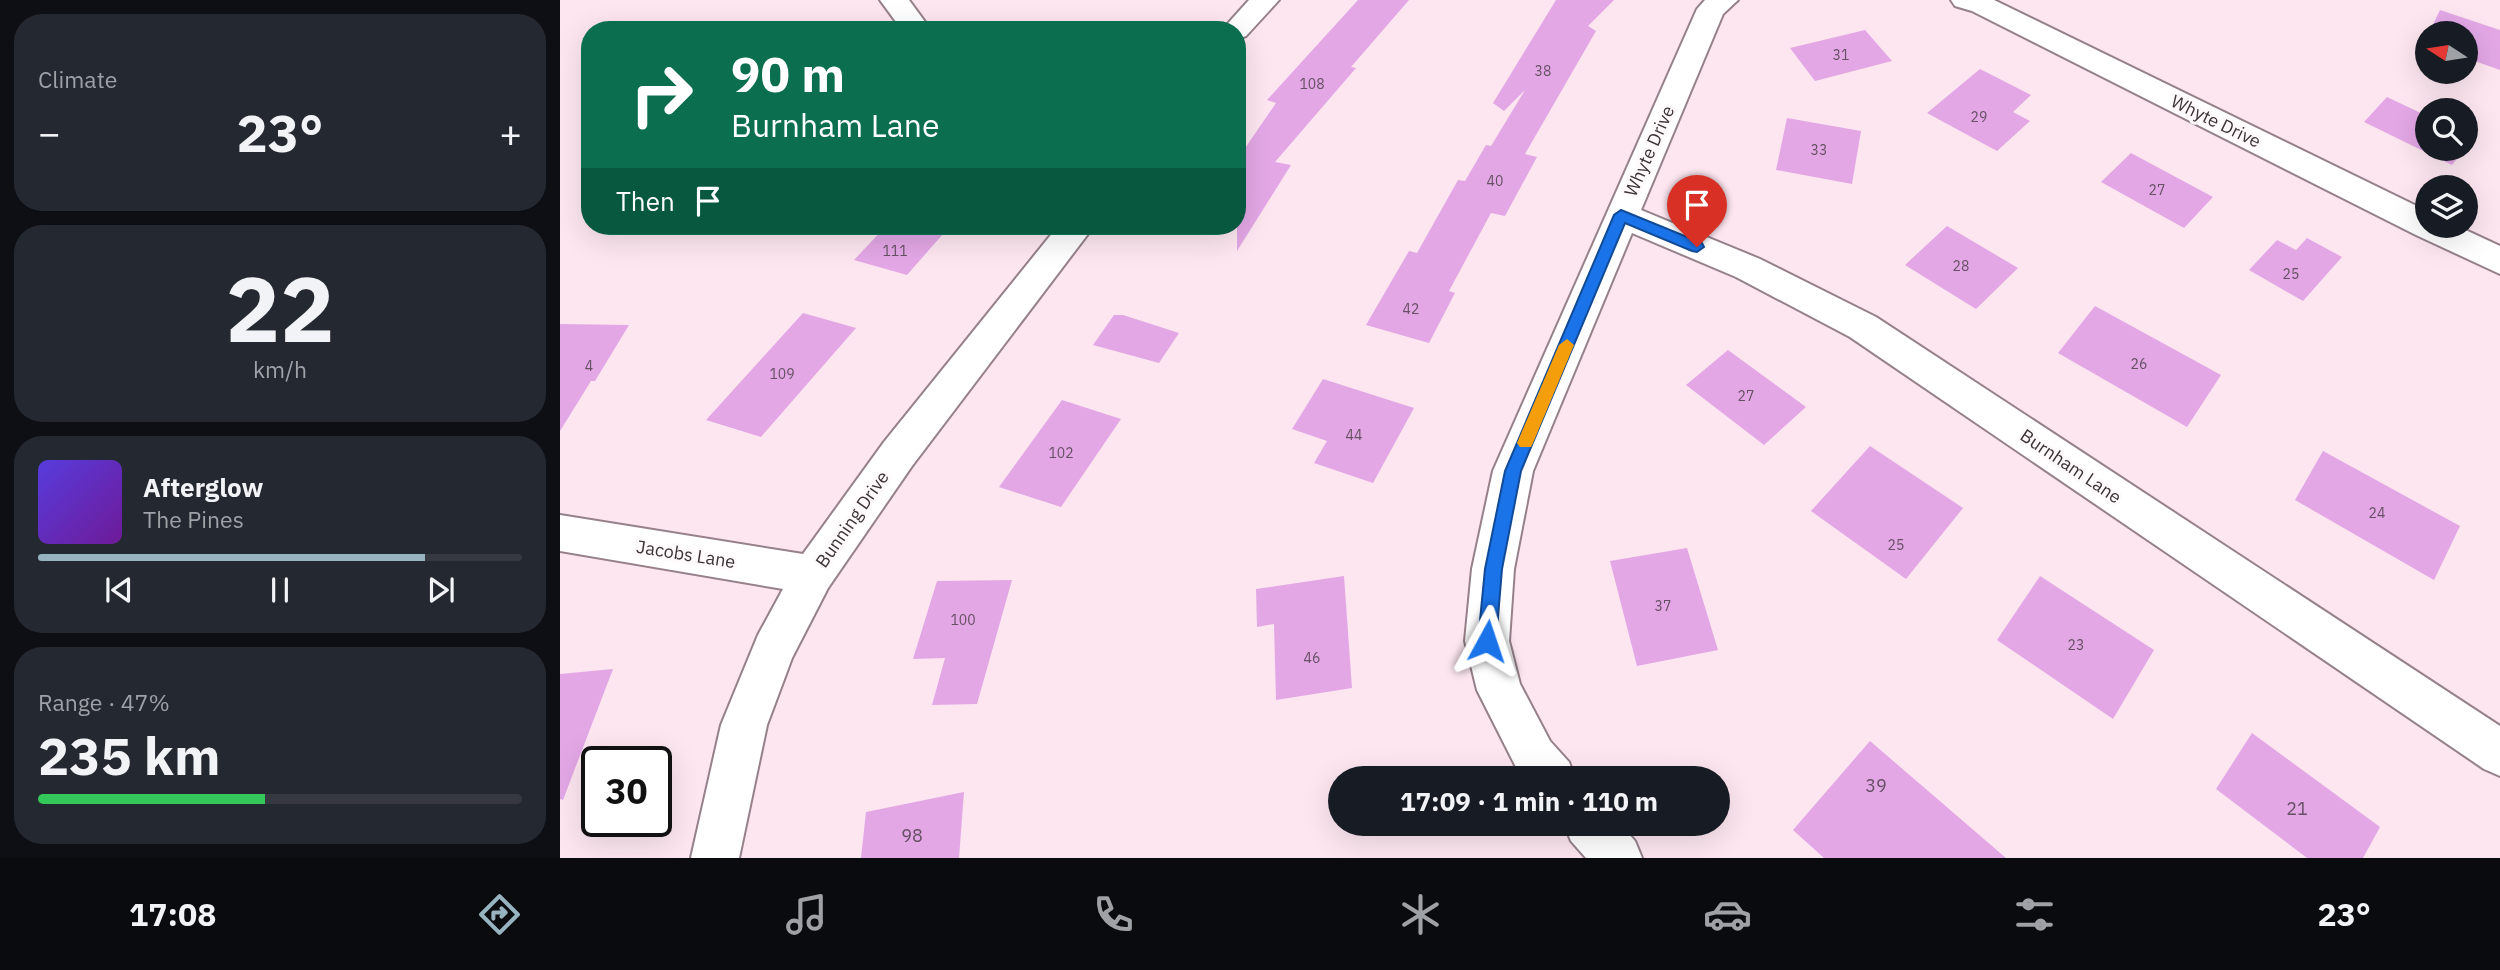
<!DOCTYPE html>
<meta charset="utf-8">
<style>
:root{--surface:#171b24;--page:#242831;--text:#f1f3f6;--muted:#9ea1a6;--line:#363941;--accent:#96b3bf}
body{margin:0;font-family:"IBM Plex Sans",sans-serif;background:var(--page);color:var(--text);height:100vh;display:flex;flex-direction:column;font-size:26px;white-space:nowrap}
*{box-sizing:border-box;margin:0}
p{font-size:23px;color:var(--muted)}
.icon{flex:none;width:38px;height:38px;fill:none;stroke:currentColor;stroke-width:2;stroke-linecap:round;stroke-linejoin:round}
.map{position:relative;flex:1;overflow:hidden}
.details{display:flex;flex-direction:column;gap:14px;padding:14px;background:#0d0f14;width:560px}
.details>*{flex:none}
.hud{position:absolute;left:21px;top:21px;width:665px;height:214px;border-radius:28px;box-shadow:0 7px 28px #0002;background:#0b6e4f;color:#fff;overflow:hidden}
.needle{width:46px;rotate:282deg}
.fabs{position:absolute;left:1855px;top:21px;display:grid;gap:14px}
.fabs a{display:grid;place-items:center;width:63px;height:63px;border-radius:50%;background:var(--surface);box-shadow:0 7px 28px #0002;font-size:35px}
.speed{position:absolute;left:21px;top:746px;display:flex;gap:14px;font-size:35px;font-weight:700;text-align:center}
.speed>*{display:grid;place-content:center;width:91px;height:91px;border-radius:50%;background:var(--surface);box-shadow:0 7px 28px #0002;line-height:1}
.speed .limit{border:4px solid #111;border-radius:10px;background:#fff;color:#111}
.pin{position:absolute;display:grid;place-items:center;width:60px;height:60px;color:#fff;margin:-72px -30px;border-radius:50% 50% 50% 0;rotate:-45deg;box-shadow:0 0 7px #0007}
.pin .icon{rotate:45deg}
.me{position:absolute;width:77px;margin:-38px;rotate:5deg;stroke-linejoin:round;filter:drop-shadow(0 0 5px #0008)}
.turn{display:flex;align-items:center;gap:24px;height:147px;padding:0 35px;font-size:32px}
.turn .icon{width:91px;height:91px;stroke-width:2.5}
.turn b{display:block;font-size:49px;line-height:60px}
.then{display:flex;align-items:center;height:66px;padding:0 35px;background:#0003;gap:14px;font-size:26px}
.big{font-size:52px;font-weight:800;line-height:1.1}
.details .tile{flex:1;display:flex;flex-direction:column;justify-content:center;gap:10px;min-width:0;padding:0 24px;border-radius:28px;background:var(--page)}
.details .dial{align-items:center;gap:0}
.dial b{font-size:91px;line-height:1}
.song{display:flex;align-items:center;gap:21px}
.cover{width:84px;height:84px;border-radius:10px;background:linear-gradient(135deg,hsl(250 70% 55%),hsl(280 70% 35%))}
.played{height:7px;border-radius:4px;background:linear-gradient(90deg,var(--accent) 80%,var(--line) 80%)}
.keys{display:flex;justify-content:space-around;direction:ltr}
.heat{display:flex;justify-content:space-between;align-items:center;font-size:38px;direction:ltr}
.charge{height:10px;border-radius:5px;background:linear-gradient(90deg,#34c759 47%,var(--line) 0)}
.trip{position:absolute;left:768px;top:766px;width:402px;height:70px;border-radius:35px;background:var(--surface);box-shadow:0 7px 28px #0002;font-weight:800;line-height:70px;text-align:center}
.tabs{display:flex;height:112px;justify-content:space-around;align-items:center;background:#090b0e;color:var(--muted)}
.tabs .icon{width:49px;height:49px}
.tabs .current{color:var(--accent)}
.tabs b{font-size:32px;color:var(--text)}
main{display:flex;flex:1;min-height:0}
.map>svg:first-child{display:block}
</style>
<main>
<section class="details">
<div class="tile"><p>Climate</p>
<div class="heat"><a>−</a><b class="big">23°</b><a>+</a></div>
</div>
<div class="tile dial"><b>22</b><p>km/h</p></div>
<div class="tile">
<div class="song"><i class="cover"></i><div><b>Afterglow</b><p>The Pines</p></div></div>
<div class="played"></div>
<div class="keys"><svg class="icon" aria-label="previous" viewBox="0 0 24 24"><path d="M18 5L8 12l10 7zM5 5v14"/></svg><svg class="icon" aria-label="pause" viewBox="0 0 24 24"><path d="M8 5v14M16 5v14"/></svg><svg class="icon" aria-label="next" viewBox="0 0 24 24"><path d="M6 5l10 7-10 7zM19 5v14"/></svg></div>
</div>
<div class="tile"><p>Range · 47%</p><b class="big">235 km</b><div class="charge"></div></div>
</section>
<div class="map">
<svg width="1940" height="858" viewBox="0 0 1940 858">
<rect width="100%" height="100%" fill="#fde6f0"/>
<g fill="#e3a7e6">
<path d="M798,0H849L791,67L796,68L715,162L731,165L677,251V153L681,154L716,103L707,100Z"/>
<path d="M996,0H1054L1028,26L1036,31L965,154L977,157L945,216L931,213L889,291L895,293L869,343L806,325L849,251L857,253L898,180L905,181L926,145L931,146L965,90L944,111L933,103Z"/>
<path d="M1880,10L1940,30V70L1906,58V33H1869Z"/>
<path d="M1305,30L1332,61L1255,81L1230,48Z"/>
<path d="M1420,69L1471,95L1453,112L1470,121L1437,151L1367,113Z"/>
<path d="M1827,97L1867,116V149H1905L1892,165L1804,122Z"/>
<path d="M1227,118L1301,131L1292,184L1216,170Z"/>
<path d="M1571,153L1653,197L1624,228L1541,182Z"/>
<path d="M326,226H390L347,275L294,260Z"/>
<path d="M1387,226L1458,268L1416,309L1345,265Z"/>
<path d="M1747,238L1782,257L1743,301L1689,270L1717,240L1736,250Z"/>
<path d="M1535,306L1661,375L1627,427L1498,353Z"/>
<path d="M243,313L296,328L201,437L146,420Z"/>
<path d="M554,315H563L619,333L599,363L533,345Z"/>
<path d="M0,324L69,325L35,381H31L0,431Z"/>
<path d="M1168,350L1246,407L1204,445L1126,385Z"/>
<path d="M763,379L854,408L813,483L754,463L767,441L732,429Z"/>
<path d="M502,400L561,419L501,507L439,487Z"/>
<path d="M1310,446L1403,508L1346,579L1251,511Z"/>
<path d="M1763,451L1900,526L1874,580L1735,500Z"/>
<path d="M1127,548L1158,650L1077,666L1050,561Z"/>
<path d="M784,576L792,688L716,700L714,624L697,627L696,589Z"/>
<path d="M1480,576L1594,650L1553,719L1437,640Z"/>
<path d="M452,580L417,704L372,705L385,658L353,659L377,581Z"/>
<path d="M53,669L3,800L0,799V674Z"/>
<path d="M1692,733L1820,827L1803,858H1747L1656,789Z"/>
<path d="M1310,741L1446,858H1264L1233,830Z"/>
<path d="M404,792L399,858H301L306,812Z"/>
</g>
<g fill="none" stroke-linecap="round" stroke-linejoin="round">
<g stroke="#96818b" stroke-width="4">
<g id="minor">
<path d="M320,0H349L371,30H342Z"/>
<path d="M689,0H719L686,36L677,39V30H662Z"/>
<path d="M1145,0H1178L1163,14L1081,210L1200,259L1316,317L1940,726V776L1924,769L1290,337L1176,277L1072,233L973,471L954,569L949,641L960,684L990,741L1009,762L1015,779H962L917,690L905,641L912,569L933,471L1137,9Z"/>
<path d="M1391,0H1434L1867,211V226H1897L1940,246V274L1856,235L1412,11L1395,6Z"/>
<path d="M498,226H534L352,466L268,588L232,658L207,725L179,858H131L161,725L198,635L223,589L0,551V515L243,554L324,442Z"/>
<path d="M1004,824H1060L1075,841L1082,858H1026L1011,841Z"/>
</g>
</g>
<use href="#minor" fill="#fff" fill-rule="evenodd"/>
</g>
<path fill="#1a73e8" stroke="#114b97" stroke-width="2" d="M1061,210L1142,243L1144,247L1137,252L1132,251L1065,223L961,471L942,569L936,641L934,647L927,649L921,647L918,641L925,569L945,471L1054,215Z"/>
<path fill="#f59e0b" d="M1007,339L1014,345L973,443L971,447H960L957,443L999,345Z"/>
<g text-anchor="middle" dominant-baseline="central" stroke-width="6" stroke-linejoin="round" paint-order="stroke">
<g font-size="14" fill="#665063">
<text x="1281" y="55">31</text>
<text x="983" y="71">38</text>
<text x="752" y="84">108</text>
<text x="1419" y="117">29</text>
<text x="1259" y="150">33</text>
<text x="935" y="181">40</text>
<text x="1597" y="190">27</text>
<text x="335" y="251">111</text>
<text x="1401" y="266">28</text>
<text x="1731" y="274">25</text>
<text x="851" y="309">42</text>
<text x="1579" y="364">26</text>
<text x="29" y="366">4</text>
<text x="222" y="374">109</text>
<text x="1186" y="396">27</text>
<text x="794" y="435">44</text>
<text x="501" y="453">102</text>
<text x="1817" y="513">24</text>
<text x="1336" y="545">25</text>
<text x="1103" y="606">37</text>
<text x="403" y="620">100</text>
<text x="1516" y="645">23</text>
<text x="752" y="658">46</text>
</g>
<g font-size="18" fill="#3c3337" stroke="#fef9fb">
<text transform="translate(1656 121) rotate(26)">Whyte Drive</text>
<text transform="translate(1089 151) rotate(-66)">Whyte Drive</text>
<text transform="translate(1511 466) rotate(34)">Burnham Lane</text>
<text transform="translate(292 519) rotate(-55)">Bunning Drive</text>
<text transform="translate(126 554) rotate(9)">Jacobs Lane</text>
</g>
<g font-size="18" fill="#665063">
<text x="1316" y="785">39</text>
<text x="1737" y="808">21</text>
<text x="352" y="835">98</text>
</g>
</g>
</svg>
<div class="fabs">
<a><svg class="needle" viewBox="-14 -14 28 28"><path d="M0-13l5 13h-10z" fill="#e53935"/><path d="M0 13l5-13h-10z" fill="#9ea1a6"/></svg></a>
<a><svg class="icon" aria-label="search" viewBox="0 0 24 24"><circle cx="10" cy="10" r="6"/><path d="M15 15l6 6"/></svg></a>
<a><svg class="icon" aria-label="layers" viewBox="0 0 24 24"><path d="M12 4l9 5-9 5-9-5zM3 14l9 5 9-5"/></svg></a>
</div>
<div class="speed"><div class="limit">30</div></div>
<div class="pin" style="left:1137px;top:247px;background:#d93025"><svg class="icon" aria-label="arrive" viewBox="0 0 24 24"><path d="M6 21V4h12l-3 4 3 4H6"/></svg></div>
<svg class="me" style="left:927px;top:641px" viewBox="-20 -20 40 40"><path d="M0-17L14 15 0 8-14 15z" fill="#1a73e8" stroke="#fff" stroke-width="4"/></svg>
<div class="trip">17:09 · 1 min · 110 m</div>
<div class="hud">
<div class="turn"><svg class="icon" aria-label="right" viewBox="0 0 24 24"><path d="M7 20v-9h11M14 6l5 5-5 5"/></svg><div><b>90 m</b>Burnham Lane</div></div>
<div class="then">Then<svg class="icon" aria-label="arrive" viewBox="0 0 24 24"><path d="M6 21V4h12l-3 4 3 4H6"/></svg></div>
</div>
</div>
</main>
<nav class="tabs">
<b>17:08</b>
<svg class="icon current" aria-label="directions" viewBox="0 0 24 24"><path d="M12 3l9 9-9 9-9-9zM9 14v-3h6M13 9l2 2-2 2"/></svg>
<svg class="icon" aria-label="music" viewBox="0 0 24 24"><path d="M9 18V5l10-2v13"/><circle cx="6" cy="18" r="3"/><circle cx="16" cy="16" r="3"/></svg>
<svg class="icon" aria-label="phone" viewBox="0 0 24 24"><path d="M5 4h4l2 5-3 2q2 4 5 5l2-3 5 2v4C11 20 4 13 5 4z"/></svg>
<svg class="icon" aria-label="climate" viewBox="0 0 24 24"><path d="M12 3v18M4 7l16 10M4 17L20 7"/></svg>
<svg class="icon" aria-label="car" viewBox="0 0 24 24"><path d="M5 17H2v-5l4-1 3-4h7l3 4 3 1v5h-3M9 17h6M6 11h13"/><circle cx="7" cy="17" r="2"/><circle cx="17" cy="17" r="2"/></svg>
<svg class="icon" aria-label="filters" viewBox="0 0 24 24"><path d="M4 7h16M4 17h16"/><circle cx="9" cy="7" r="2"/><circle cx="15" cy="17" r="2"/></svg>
<b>23°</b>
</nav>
